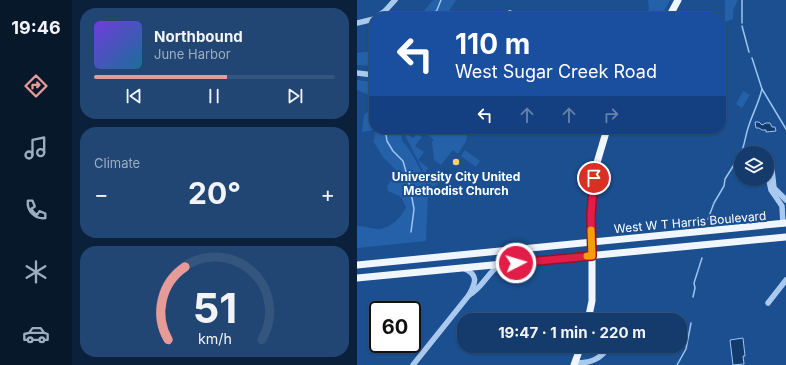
<!DOCTYPE html>
<meta charset="utf-8">
<style>
:root{--surface:#143b6b;--page:#214673;--text:#f1f3f6;--muted:#9dadc1;--line:#33557e;--accent:#e69b98}
body{margin:0;font-family:Inter,sans-serif;background:var(--page);color:var(--text);height:100vh;display:flex;flex-direction:column;font-size:15px;white-space:nowrap}
*{box-sizing:border-box;margin:0}
p{font-size:13px;color:var(--muted)}
.icon{flex:none;width:22px;height:22px;fill:none;stroke:currentColor;stroke-width:2;stroke-linecap:round;stroke-linejoin:round}
.map{position:relative;flex:1;overflow:hidden}
.panel{display:flex;flex-direction:column;gap:8px;padding:8px;background:#0b203b;width:285px}
.panel>*{flex:none}
.hud{position:absolute;left:12px;top:12px;width:357px;height:122px;border-radius:16px;box-shadow:0 1px 3px #0004,0 0 0 1px var(--line);background:#1a4fa0;color:#fff;overflow:hidden}
.fabs{position:absolute;left:377px;top:146px;display:grid;gap:8px}
.fabs a{display:grid;place-items:center;width:40px;height:40px;border-radius:50%;background:var(--surface);box-shadow:0 1px 3px #0004,0 0 0 1px var(--line);font-size:20px}
.speed{position:absolute;left:12px;top:301px;display:flex;gap:8px;font-size:20px;font-weight:700;text-align:center}
.speed>*{display:grid;place-content:center;width:52px;height:52px;border-radius:50%;background:var(--surface);box-shadow:0 1px 3px #0004,0 0 0 1px var(--line);line-height:1}
.speed .limit{border:2px solid #111;border-radius:6px;background:#fff;color:#111}
.pin{position:absolute;display:grid;place-items:center;width:34px;height:34px;color:#fff;margin:-17px;border:2px solid #fff;border-radius:50%;box-shadow:0 1px 4px #0007}
.me{position:absolute;width:44px;margin:-22px;rotate:85deg;stroke-linejoin:round;filter:drop-shadow(0 0 3px #0008)}
.turn{display:flex;align-items:center;gap:14px;height:84px;padding:0 20px;font-size:18px}
.turn .icon{width:52px;height:52px;stroke-width:2.5}
.turn b{display:block;font-size:28px;line-height:34px}
.lanes{display:flex;align-items:center;height:38px;padding:0 20px;background:#0003;justify-content:center;gap:20px;direction:ltr}
.lanes .off{opacity:.35}
.big{font-size:30px;font-weight:700;line-height:1.1}
.panel .tile{flex:1;display:flex;flex-direction:column;justify-content:center;gap:6px;min-width:0;padding:0 14px;border-radius:16px;background:var(--page)}
.panel .dial{align-items:center;gap:0}
.dial svg{height:104px;overflow:visible;fill:none;stroke:var(--line);stroke-width:7;stroke-linecap:round;text-anchor:middle}
.dial text{fill:var(--text);stroke:none}
.song{display:flex;align-items:center;gap:12px}
.cover{width:48px;height:48px;border-radius:6px;background:linear-gradient(135deg,hsl(260 70% 55%),hsl(200 70% 35%))}
.played{height:4px;border-radius:2px;background:linear-gradient(90deg,var(--accent) 55%,var(--line) 55%)}
.keys{display:flex;justify-content:space-around;direction:ltr}
.heat{display:flex;justify-content:space-between;align-items:center;font-size:22px;direction:ltr}
.trip{position:absolute;left:100px;top:313px;width:230px;height:40px;border-radius:16px;background:var(--surface);box-shadow:0 1px 3px #0004,0 0 0 1px var(--line);font-weight:700;line-height:40px;text-align:center}
main{display:flex;flex:1;min-height:0}
.dock{display:flex;flex-direction:column;width:72px;justify-content:space-around;align-items:center;background:#08182b;color:var(--muted)}
.dock .icon{width:28px;height:28px}
.dock .selected{color:var(--accent)}
.dock b{font-size:18px;color:var(--text)}
.map>svg:first-child{display:block}
</style>
<main>
<nav class="dock">
<b>19:46</b>
<svg class="icon selected" aria-label="directions" viewBox="0 0 24 24"><path d="M12 3l9 9-9 9-9-9zM9 14v-3h6M13 9l2 2-2 2"/></svg>
<svg class="icon" aria-label="music" viewBox="0 0 24 24"><path d="M9 18V5l10-2v13"/><circle cx="6" cy="18" r="3"/><circle cx="16" cy="16" r="3"/></svg>
<svg class="icon" aria-label="phone" viewBox="0 0 24 24"><path d="M5 4h4l2 5-3 2q2 4 5 5l2-3 5 2v4C11 20 4 13 5 4z"/></svg>
<svg class="icon" aria-label="climate" viewBox="0 0 24 24"><path d="M12 3v18M4 7l16 10M4 17L20 7"/></svg>
<svg class="icon" aria-label="car" viewBox="0 0 24 24"><path d="M5 17H2v-5l4-1 3-4h7l3 4 3 1v5h-3M9 17h6M6 11h13"/><circle cx="7" cy="17" r="2"/><circle cx="17" cy="17" r="2"/></svg>
</nav>
<section class="panel">
<div class="tile">
<div class="song"><i class="cover"></i><div><b>Northbound</b><p>June Harbor</p></div></div>
<div class="played"></div>
<div class="keys"><svg class="icon" aria-label="previous" viewBox="0 0 24 24"><path d="M18 5L8 12l10 7zM5 5v14"/></svg><svg class="icon" aria-label="pause" viewBox="0 0 24 24"><path d="M8 5v14M16 5v14"/></svg><svg class="icon" aria-label="next" viewBox="0 0 24 24"><path d="M6 5l10 7-10 7zM19 5v14"/></svg></div>
</div>
<div class="tile"><p>Climate</p>
<div class="heat"><a>−</a><b class="big">20°</b><a>+</a></div>
</div>
<div class="tile dial"><svg viewBox="0 0 100 80">
<path d="M14 69A42 42 0 1 1 86 69"/>
<path d="M14 69A42 42 0 0 1 27 13" stroke="#e69b98"/>
<text x="50" y="56" font-size="32" font-weight="700">51</text>
<text x="50" y="72" font-size="11">km/h</text>
</svg></div>
</section>
<div class="map">
<svg width="429" height="365" viewBox="0 0 429 365">
<rect width="100%" height="100%" fill="#1b4f8f"/>
<g fill="#2461a8">
<path d="M76,0H99L88,17H62Z"/>
<path d="M291,0H313L304,17H288L292,9Z"/>
<path d="M368,0H381L376,10V19L368,22Z"/>
<path d="M17,51V66L0,65V53Z"/>
<path d="M0,80L17,82V129H44L45,141C56,151 60,167 70,179L46,131L56,138L60,134L65,137L58,146L67,152L61,160L71,168L69,172L82,182L78,186L76,187L72,183L73,189L71,193L69,241L0,248V226C7,226 12,228 19,229C32,230 45,217 49,207L44,197L31,191L30,186L38,176L40,171L26,157L16,141L18,137L17,130L5,132L7,115C14,110 15,103 12,95L0,90Z"/>
<path d="M386,91L393,95L385,108L379,104Z"/>
<path d="M60,129H116L110,135L109,141L101,154L96,150L84,165L77,160L75,142L77,140L68,133L66,135L60,130Z"/>
<path d="M108,150L123,161L119,167L104,156Z"/>
</g>
<g fill="#123a6d" stroke="#9cc4f0">
<path d="M398,122H402L405,125L409,123H413L415,127H418L419,131L409,132V130H405L402,128H399Z"/>
<path d="M386,338L388,356H386L387,364L376,365L373,340Z"/>
</g>
<g fill="none" stroke-linecap="round" stroke-linejoin="round">
<g stroke="#9cc4f0" stroke-width="1.5">
<path d="M74,17L80,10L84,0"/>
<path d="M385,23V0"/>
<path d="M385,26L392,52"/>
<path d="M395,58L405,89L429,129"/>
<path d="M28,129L30,141L36,151L46,161L52,182L57,209L54,232"/>
<path d="M383,156C388,145 388,136 392,125C396,113 402,102 405,89"/>
<path d="M351,219L357,203L367,186L368,179L380,160"/>
<path d="M336,297L338,288L337,283L345,258"/>
<path d="M320,365L329,349L334,323"/>
</g>
<g stroke="#a9c9ee" stroke-width="5.5">
<path d="M20,17L28,11L38,0"/>
<path d="M150,17L153,13"/>
<path d="M157,17V16"/>
<path d="M0,23L17,19"/>
<path d="M0,73L17,75"/>
<path d="M414,161L417,188L429,200"/>
<path d="M410,171L414,190L425,206L426,224"/>
<path d="M112,295C125,288 130,274 142,265"/>
<path d="M411,303L429,280"/>
<path d="M218,362C232,365 245,358 252,346"/>
<path d="M56,365L112,295C119,282 122,275 106,268"/>
</g>
<g stroke="#f0f6ff" stroke-width="7">
<path d="M312,17L321,0"/>
<path d="M0,265L429,223"/>
<path d="M0,278L429,237"/>
<path d="M231,320L235,301V202L239,166L250,129"/>
<path d="M217,365L224,346"/>
</g>
</g>
<g fill="none" stroke-linecap="round" stroke-linejoin="round">
<g stroke="#92132f" stroke-width="10">
<path id="route" d="M159,263L235,256L234,215L237,178"/>
</g>
<use href="#route" stroke="#e11d48" stroke-width="7"/>
<path stroke="#f59e0b" stroke-width="7" d="M230,256H235L234,230"/>
</g>
<circle fill="#ffd166" stroke="#1b4f8f" stroke-width="1.5" cx="99" cy="162" r="4"/>
<g text-anchor="middle" dominant-baseline="central" stroke-width="4" stroke-linejoin="round" paint-order="stroke">
<g font-size="12" font-weight="bold" fill="#fff" stroke="#1b4f8f">
<text x="99" y="176">University City United<tspan x="99" dy="14">Methodist Church</tspan></text>
</g>
<g font-size="12" fill="#fff" stroke="#1b4f8f">
<text transform="translate(333 222) rotate(-5)">West W T Harris Boulevard</text>
</g>
</g>
</svg>
<div class="fabs">
<a><svg class="icon" aria-label="layers" viewBox="0 0 24 24"><path d="M12 4l9 5-9 5-9-5zM3 14l9 5 9-5"/></svg></a>
</div>
<div class="speed"><div class="limit">60</div></div>
<div class="pin" style="left:237px;top:178px;background:#d93025"><svg class="icon" aria-label="arrive" viewBox="0 0 24 24"><path d="M6 21V4h12l-3 4 3 4H6"/></svg></div>
<svg class="me" style="left:159px;top:263px" viewBox="-20 -20 40 40"><circle r="17" fill="#e11d48" stroke="#fff" stroke-width="3"/><path d="M0-11L8 9 0 5-8 9z" fill="#fff"/></svg>
<div class="trip">19:47 · 1 min · 220 m</div>
<div class="hud">
<div class="turn"><svg class="icon" aria-label="left" viewBox="0 0 24 24"><path d="M17 20v-9H6M10 6l-5 5 5 5"/></svg><div><b>110 m</b>West Sugar Creek Road</div></div>
<div class="lanes"><svg class="icon" aria-label="left" viewBox="0 0 24 24"><path d="M17 20v-9H6M10 6l-5 5 5 5"/></svg><svg class="icon off" aria-label="ahead" viewBox="0 0 24 24"><path d="M12 20V5M6 11l6-6 6 6"/></svg><svg class="icon off" aria-label="ahead" viewBox="0 0 24 24"><path d="M12 20V5M6 11l6-6 6 6"/></svg><svg class="icon off" aria-label="right" viewBox="0 0 24 24"><path d="M7 20v-9h11M14 6l5 5-5 5"/></svg></div>
</div>
</div>
</main>
